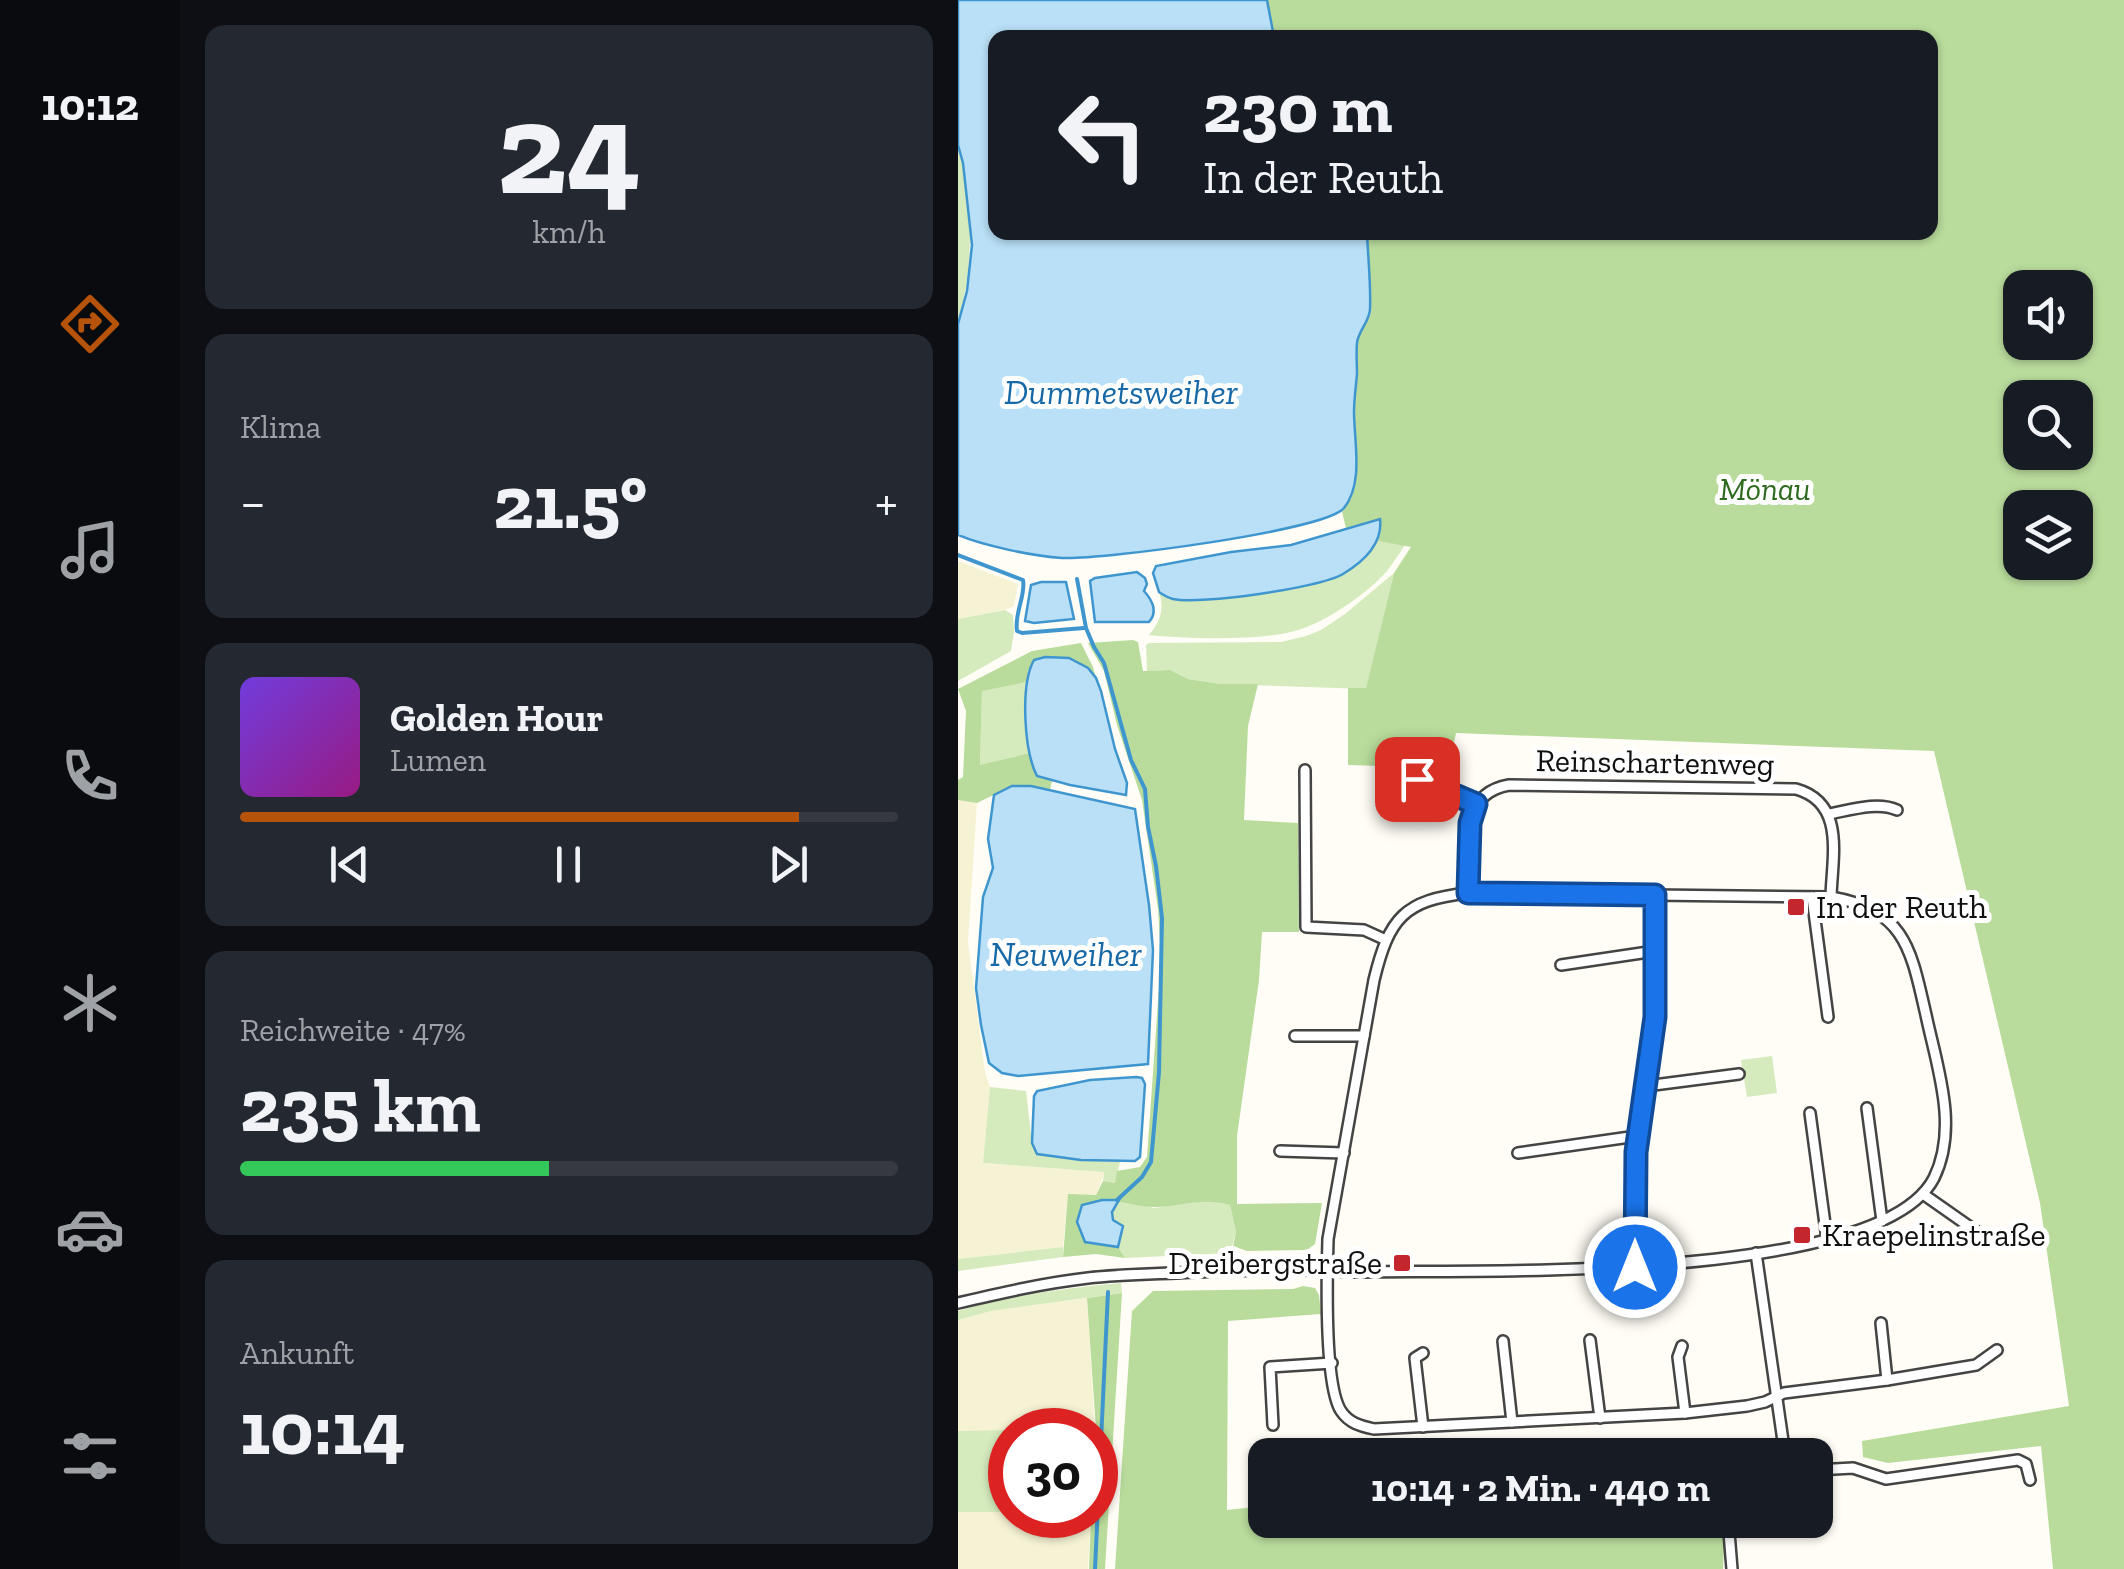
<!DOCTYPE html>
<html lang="de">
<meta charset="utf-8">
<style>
:root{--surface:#171b24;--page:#242831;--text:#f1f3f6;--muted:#9ea1a6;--line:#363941;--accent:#b45309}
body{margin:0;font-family:"Zilla Slab",serif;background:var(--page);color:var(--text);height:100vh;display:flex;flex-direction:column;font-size:38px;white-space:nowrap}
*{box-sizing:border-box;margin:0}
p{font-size:32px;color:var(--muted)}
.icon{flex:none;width:55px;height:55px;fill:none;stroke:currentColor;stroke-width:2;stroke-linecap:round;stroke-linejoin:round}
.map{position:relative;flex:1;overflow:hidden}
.sheet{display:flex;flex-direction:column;gap:25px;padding:25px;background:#0d0f14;width:778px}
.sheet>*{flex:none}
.top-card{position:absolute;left:30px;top:30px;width:950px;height:210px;border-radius:20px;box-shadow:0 2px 8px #0004;background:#171b24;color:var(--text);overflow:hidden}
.buttons{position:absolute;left:1045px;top:270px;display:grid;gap:20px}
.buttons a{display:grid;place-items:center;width:90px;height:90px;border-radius:20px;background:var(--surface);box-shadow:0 2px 8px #0004;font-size:50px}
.speed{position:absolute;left:30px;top:1408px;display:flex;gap:20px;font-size:50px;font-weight:700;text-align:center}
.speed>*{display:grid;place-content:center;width:130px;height:130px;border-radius:50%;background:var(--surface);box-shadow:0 2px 8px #0004;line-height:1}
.speed .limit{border:15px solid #d22;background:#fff;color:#111}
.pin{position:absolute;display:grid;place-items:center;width:85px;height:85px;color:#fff;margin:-42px;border-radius:20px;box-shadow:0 5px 15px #0006}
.me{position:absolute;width:110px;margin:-55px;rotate:0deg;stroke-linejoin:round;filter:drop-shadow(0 0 8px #0008)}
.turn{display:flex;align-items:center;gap:35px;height:210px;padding:0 50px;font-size:45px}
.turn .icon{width:130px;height:130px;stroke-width:2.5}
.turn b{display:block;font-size:70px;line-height:85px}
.big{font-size:75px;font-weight:800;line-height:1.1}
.sheet .card{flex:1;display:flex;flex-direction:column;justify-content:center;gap:15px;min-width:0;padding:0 35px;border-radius:20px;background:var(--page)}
.sheet .dial{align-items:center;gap:0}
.dial b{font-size:130px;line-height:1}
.song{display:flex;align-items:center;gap:30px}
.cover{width:120px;height:120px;border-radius:15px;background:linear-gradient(135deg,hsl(260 70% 55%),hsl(310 70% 35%))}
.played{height:10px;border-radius:5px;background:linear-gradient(90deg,var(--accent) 85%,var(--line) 85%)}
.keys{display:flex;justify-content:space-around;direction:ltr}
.heat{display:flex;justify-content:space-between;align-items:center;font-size:55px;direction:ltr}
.charge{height:15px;border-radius:8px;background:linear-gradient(90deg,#34c759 47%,var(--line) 0)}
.trip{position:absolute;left:290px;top:1438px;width:585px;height:100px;border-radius:20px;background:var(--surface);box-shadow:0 2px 8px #0004;font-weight:800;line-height:100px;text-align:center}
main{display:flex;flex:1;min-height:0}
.dock{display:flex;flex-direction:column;width:180px;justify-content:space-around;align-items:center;background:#090b0e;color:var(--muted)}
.dock .icon{width:70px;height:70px}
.dock .selected{color:var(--accent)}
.dock b{font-size:45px;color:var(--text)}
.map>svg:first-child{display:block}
</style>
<main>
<nav class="dock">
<b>10:12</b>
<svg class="icon selected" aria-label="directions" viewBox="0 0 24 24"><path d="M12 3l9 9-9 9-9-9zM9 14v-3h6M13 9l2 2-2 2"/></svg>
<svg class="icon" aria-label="music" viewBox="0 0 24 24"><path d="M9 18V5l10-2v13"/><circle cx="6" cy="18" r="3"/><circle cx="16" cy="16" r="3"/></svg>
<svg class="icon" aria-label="phone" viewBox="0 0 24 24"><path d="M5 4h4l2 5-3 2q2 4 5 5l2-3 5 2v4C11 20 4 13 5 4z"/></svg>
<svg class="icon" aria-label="climate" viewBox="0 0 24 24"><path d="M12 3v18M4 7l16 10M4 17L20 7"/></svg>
<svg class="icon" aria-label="car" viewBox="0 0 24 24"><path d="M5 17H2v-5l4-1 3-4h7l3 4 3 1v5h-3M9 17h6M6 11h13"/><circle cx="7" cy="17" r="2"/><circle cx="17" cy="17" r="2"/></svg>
<svg class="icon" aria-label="filters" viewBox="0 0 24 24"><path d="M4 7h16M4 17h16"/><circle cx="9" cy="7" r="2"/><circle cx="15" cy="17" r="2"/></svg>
</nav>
<section class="sheet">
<div class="card dial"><b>24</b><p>km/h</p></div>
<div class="card"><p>Klima</p>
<div class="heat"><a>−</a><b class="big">21.5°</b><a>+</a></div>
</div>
<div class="card">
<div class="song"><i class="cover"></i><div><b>Golden Hour</b><p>Lumen</p></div></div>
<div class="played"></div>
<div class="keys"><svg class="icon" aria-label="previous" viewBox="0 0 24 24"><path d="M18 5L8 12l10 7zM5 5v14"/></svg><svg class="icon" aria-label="pause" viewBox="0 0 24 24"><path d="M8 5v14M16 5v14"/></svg><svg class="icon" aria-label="next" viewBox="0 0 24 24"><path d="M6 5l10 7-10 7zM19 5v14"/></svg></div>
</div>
<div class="card"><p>Reichweite · 47%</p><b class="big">235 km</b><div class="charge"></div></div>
<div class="card"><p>Ankunft</p><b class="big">10:14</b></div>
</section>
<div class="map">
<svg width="1167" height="1569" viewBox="0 0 1167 1569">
<rect width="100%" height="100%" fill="#fffdf5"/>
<g fill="#f6f3d4">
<path d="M0,561L60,584L56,606L47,610L0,619Z"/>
<path d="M0,800L19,803L10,942L27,1072L32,1087L25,1163L147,1172L138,1195H110L105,1247L0,1259Z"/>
<path d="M129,1298L137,1430L0,1431V1320L33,1311Z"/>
<path d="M0,1512H52V1515L133,1517L130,1569H0Z"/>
</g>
<g fill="#d5ebbd">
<path d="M0,145C16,203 16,265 0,324Z"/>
<path d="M420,541L447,545C441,554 435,563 429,571C411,592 372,619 346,628C310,642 230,639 191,635C202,622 207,609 201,592L219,600L268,597L403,561Z"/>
<path d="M436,573L408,689L262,684L230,679L212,670L189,671L188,645L191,643L323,642L348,636L363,630L387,614Z"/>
<path d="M47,610L55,615L56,632L53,651L0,681V619Z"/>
<path d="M69,682V726L72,753L22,766L24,690Z"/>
<path d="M814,1056L819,1093L789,1097L783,1060Z"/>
<path d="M32,1087L68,1091L74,1143L122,1160L162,1162L157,1183L145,1181L146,1172L25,1163Z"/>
<path d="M161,1200L196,1208L255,1200L272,1205L278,1232L272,1253L167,1258L160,1247L164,1227L155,1220L154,1212Z"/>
<path d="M105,1247V1257L0,1271V1259Z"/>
<path d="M163,1283L164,1293L33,1311L0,1320V1311C53,1295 108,1288 163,1283Z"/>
<path d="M52,1430V1512H0V1431Z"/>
</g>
<g fill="#b9dc9c" fill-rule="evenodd">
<path d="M309,0H1166V1569H1095L1083,1446L930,1463L905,1457L904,1441L1111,1406L1082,1203L976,751L498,733L491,768L390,765V688H408L436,573L453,547L420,541L423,530L421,520L388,528L384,512L393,497L399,339L413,314L409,233L972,232V38L316,37ZM1062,288H1118V342H1062ZM1062,398H1118V452H1062ZM1062,508H1118V562H1062Z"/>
<path d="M175,640L180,642L185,671L212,670L230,679L262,684H300L290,726L286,820L340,823L341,932H304L301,980L279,1136V1204L364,1203L357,1244L349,1250L289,1251L275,1246L278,1232L272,1205C245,1197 226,1206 200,1207C181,1208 163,1200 144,1200L147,1244L160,1247L167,1258L138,1254L105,1257L110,1194L138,1195L145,1181L157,1183L159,1171L182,1167L189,1157L203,960L200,909L184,800L159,725L146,671L130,643Z"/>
<path d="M123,643L135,667L138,678C123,660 110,658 87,657L70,671L69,682L24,691L22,765L72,753L74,765L79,776L94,781L92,790L54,786L19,803L0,800V780L5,777L8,711L0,689L74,651Z"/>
<path d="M345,1286L357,1288L361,1295L363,1314L270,1321L269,1510L307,1506L308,1520H767L765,1569H157L174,1311L195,1291L335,1289Z"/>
<path d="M164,1293L147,1569H131L133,1515H138V1430L129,1298Z"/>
</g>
<g fill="#b9e0f7" stroke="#3f96cf" stroke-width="2.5">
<path d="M0,0H309L316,37L38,38V232L409,233C410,258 413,283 412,309C412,321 400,331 399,343C398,353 399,364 399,374C398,386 396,399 396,412C396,441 406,483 386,508C367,531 142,560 104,558C75,556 26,546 0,535V324L9,291L14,245L5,163L0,145Z"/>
<path d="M422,519C425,544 405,562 385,574C362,588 241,605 215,599C208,597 207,596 201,592L195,573L198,566L273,552L333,545Z"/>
<path d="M179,572L187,578L189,584L186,591C195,601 200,612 191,622H137L132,581L137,578Z"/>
<path d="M83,582H108L116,619L76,623L67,621L73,585Z"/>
<path d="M87,657L111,658L130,668L138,678L143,691L157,749L169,783L168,795L112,785L79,776C66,751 62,685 76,660Z"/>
<path d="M54,786H73L177,809L191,905L195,950L190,1064L60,1076L44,1073L31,1063L23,1025L18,988L25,897L35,868L30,839L36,795Z"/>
<path d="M178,1077L184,1078L187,1084L182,1157L177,1161L123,1160L79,1154L74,1143L76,1096L79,1091L132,1080Z"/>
<path d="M144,1200H161L154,1212L155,1220L165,1226L160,1247L127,1242L119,1222L124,1205Z"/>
</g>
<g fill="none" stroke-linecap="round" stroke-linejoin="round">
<g stroke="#3f96cf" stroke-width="4">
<path d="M0,555L65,580C68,596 56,613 59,631L64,633L126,628"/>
<path d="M119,579L128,628L136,647L146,663L173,760L187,789L190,827L198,866L204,918L201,1072L193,1162L184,1177L159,1200"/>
<path d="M137,1569L150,1292"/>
</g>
<g stroke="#444" stroke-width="14">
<g id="minor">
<path d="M347,770L348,927L406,930L428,940"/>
<path d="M459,779L518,804"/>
<path d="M871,814C892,810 920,801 939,810"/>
<path d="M510,893C511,852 498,794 551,785L838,789C888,803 874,857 873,897"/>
<path d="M854,897L870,1017"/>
<path d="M603,965L697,951"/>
<path d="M337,1036H406"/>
<path d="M688,1086L781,1074"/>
<path d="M909,1108L924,1221"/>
<path d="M852,1113L869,1239"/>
<path d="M322,1151L386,1153"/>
<path d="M560,1153L679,1136"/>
<path d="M965,1194L1022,1234"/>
<path d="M798,1253L827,1455"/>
<path d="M677,1267L678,1152L697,1017V895"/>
<path d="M0,1303C43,1293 86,1283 130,1278C165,1274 202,1274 238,1272C290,1270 341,1268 393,1272C506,1269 921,1285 976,1178C1001,1127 979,1067 968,1015C953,950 948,910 873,897L510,893C446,900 431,918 416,980L370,1239C369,1274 366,1385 383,1411C391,1423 402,1426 416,1429L727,1413L789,1406L807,1402L826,1393L929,1380L1018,1365L1039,1350"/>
<path d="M923,1323L929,1380"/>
<path d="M632,1340L642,1418"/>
<path d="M545,1341L554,1422"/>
<path d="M724,1346L720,1357L727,1413"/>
<path d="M465,1353L457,1358L465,1427"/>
<path d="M315,1425L312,1367L374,1363"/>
<path d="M858,1470L895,1468L928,1479L1060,1460L1068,1464L1072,1480"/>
<path d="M770,1520L774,1569"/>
</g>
</g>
<use href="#minor" stroke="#fff" stroke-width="9"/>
</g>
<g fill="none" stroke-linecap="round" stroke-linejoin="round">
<g stroke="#114b97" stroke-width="25">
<path id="route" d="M459,779L518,804L512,823L510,893L697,895V1017L678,1152L677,1267"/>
</g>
<use href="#route" stroke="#1a73e8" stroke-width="18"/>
</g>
<g fill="#c4262e" stroke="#fff" stroke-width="4">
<rect x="828" y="897" width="20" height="20" rx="5"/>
<rect x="834" y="1225" width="20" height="20" rx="5"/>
<rect x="434" y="1253" width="20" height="20" rx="5"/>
</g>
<g text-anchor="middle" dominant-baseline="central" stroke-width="10" stroke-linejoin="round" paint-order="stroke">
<g font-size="32" font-style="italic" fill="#2f6b1f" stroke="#fff">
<text x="807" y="489">Mönau</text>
</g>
<g font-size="32" fill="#111" stroke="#fff">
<text transform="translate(697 762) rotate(1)">Reinschartenweg</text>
</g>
<g font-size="32" fill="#111" stroke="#fff" text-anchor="start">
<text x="858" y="907">In der Reuth</text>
<text x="864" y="1235">Kraepelinstraße</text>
<text x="424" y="1263" text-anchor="end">Dreibergstraße</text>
</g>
<g font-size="35" font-style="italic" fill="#1768a6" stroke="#fff">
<text x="163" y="392">Dummetsweiher</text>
<text x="108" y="954">Neuweiher</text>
</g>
</g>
</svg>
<div class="buttons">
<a><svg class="icon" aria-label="sound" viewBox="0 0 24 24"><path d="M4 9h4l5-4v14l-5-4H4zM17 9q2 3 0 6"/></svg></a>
<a><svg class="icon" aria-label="search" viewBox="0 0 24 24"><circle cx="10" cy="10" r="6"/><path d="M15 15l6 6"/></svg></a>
<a><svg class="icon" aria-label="layers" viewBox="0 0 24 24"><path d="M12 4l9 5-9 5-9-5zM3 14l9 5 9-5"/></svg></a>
</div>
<div class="speed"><div class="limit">30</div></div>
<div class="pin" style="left:459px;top:779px;background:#d93025"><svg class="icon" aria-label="arrive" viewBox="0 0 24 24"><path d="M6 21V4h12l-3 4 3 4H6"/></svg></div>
<svg class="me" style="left:677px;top:1267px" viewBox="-20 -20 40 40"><circle r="17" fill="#1a73e8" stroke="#fff" stroke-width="3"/><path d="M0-11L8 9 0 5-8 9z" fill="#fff"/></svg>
<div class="trip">10:14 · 2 Min. · 440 m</div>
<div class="top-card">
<div class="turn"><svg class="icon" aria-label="left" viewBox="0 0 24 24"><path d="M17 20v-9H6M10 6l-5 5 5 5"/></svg><div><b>230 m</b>In der Reuth</div></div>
</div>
</div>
</main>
